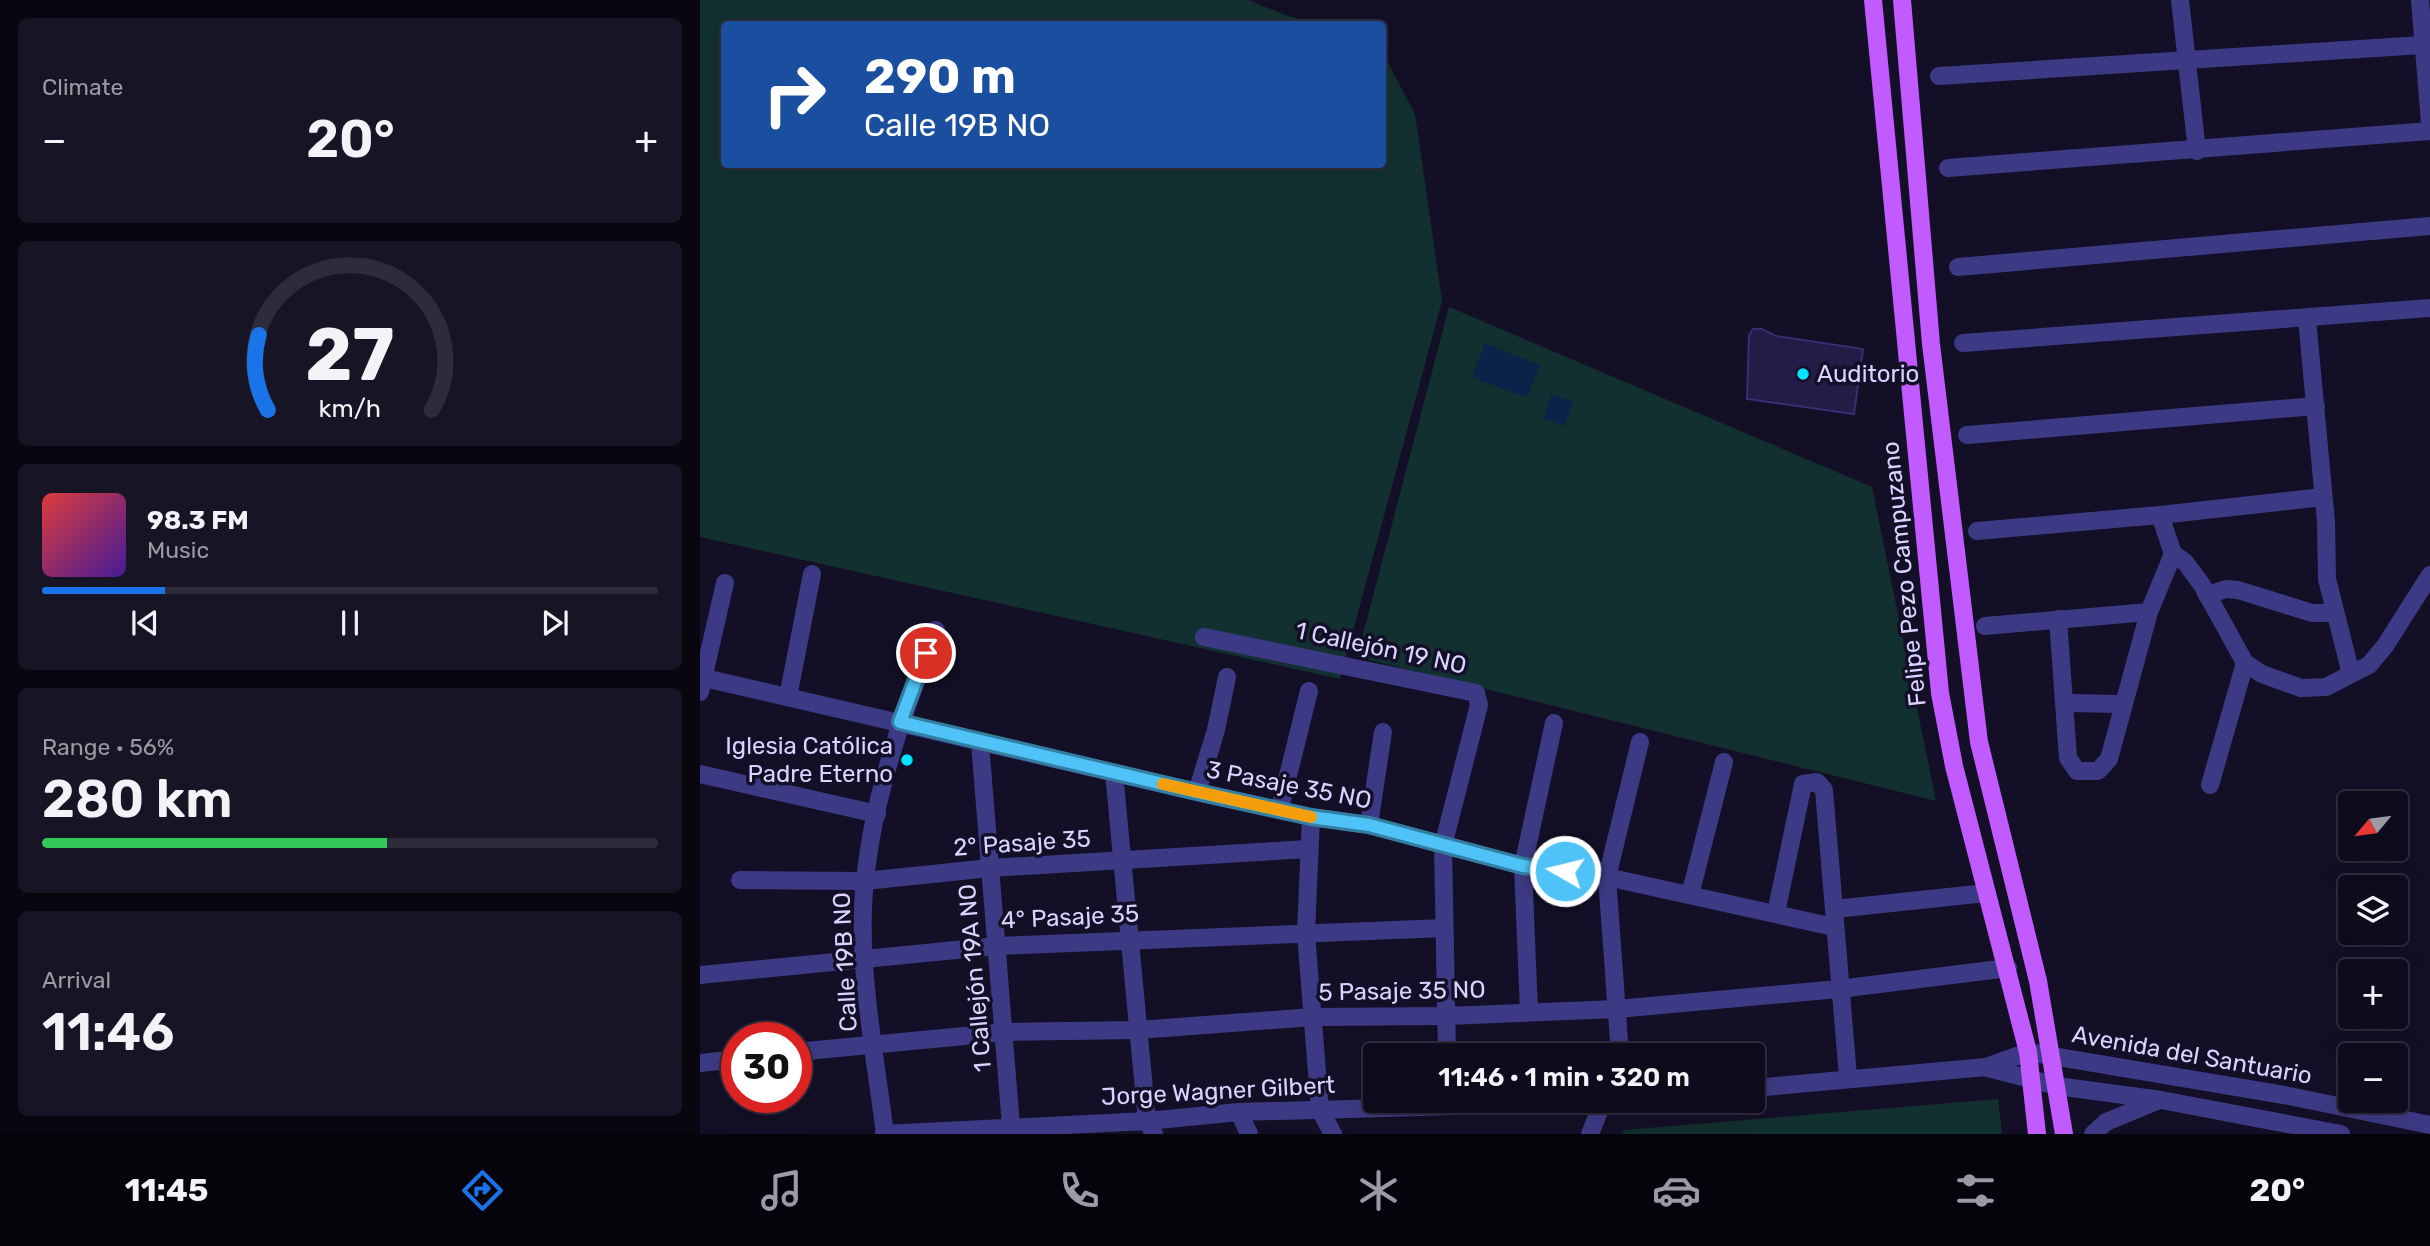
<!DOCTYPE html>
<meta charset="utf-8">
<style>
:root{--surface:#0e0b1c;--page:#171425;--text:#f1f3f6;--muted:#9b9ba3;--line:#2e2b3b;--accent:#1a73e8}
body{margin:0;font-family:Rubik,sans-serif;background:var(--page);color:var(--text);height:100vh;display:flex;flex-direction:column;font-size:26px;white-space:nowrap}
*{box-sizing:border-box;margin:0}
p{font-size:23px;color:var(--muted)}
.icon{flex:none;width:38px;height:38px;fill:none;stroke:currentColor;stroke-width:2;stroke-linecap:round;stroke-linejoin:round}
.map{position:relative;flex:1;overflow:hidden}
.side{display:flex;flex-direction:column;gap:18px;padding:18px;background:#08060f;width:700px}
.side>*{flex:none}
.banner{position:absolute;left:21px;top:21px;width:665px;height:147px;border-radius:7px;box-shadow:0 7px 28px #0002,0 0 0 2px var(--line);background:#1a4fa0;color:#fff;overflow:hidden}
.needle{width:46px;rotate:241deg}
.buttons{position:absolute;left:1638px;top:791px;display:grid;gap:14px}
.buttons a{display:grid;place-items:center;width:70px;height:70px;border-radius:7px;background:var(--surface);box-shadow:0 7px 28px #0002,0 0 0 2px var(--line);font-size:35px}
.speed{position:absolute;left:21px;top:1022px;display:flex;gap:14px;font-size:35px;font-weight:700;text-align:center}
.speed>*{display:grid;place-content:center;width:91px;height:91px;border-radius:50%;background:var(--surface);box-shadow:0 7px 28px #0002,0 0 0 2px var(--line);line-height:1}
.speed .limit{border:10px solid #d22;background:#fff;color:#111}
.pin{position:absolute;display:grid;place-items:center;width:60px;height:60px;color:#fff;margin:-30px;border:4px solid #fff;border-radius:50%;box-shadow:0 2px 7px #0007}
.me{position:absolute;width:77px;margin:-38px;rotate:278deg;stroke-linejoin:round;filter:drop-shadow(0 0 5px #0008)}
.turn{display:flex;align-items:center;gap:24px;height:147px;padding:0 28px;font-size:32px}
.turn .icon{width:91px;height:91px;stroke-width:2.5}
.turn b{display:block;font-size:49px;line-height:60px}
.big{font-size:52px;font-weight:600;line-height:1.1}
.side .tile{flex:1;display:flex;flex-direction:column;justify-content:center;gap:10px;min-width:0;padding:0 24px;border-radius:10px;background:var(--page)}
.side .dial{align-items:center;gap:0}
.dial svg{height:182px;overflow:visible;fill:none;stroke:var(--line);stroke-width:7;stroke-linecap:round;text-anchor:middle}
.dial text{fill:var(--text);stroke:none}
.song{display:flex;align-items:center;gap:21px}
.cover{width:84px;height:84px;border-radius:10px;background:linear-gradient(135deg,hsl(0 70% 55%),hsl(260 70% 35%))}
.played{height:7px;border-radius:4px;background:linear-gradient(90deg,var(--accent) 20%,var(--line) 20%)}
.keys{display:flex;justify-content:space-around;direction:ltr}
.heat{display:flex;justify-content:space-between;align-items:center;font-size:38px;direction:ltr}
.charge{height:10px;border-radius:5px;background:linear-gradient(90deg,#34c759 56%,var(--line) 0)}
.trip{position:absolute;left:663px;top:1043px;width:402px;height:70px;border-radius:7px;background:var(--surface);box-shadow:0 7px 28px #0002,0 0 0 2px var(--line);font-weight:600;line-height:70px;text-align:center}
.menu{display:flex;height:112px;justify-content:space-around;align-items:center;background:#06040b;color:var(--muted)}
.menu .icon{width:49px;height:49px}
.menu .selected{color:var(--accent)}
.menu b{font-size:32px;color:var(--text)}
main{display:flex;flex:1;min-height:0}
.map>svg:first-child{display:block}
</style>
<main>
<section class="side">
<div class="tile"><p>Climate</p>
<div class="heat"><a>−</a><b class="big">20°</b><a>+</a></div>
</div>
<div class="tile dial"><svg viewBox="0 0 100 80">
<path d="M14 69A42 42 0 1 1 86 69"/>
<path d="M14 69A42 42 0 0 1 10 36" stroke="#1a73e8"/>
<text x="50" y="56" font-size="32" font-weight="700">27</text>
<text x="50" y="72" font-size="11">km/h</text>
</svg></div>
<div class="tile">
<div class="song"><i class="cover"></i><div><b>98.3 FM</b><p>Music</p></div></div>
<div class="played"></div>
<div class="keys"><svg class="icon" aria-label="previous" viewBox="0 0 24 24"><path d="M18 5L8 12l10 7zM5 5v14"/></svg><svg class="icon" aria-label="pause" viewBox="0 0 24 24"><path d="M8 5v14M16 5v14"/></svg><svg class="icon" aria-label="next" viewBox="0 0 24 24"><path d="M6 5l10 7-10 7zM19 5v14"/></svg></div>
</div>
<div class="tile"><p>Range · 56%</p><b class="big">280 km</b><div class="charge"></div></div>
<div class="tile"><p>Arrival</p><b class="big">11:46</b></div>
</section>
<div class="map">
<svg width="1730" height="1134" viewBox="0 0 1730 1134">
<rect width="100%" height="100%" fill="#130f26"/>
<g fill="#12302f">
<path d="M0,0H548L591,17L634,24H24V164H682L683,53L715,114L742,301L640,679L0,537Z"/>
<path d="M749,307L1172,487L1236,801L657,657Z"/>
<path d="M1298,1099L1302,1134H922L924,1130Z"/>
</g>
<g fill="#0c2248">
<path d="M785,343L840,365L827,398L772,377Z"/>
<path d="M852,394L873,402L865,426L844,418Z"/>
</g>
<path fill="#241b47" stroke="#3b2d73" stroke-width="2" d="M1053,329H1062L1076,336L1163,349L1154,414L1047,399L1049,335Z"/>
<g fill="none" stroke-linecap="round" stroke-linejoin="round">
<g stroke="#3d3a85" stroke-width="18">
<path d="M1480,0L1497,151"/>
<path d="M1720,0L1730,123"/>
<path d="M1239,76L1722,45"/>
<path d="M1248,168L1730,131"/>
<path d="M1258,267L1730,226"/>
<path d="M1607,319L1626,522L1627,579L1651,674"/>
<path d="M1263,343L1730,308"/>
<path d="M1267,435L1616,406"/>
<path d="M1460,515L1473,554L1485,562L1502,585L1545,663L1562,674L1601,688L1626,687L1669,665L1685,646L1730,575"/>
<path d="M1277,531L1460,515L1623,497"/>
<path d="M1507,595L1526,589L1538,590L1612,613H1635"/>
<path d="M1358,619L1368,758L1377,771H1398L1409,759L1449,612L1473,554"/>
<path d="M1285,626L1449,612"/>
<path d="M504,637L776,693L779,705L743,846L747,1055"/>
<path d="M0,677L497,792L611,817L669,825L823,866L907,877L1134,927"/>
<path d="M0,692L25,583"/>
<path d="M88,697L112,574"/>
<path d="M1366,703L1423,704"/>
<path d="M280,743L311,1126"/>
<path d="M414,773L447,1121L454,1134"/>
<path d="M0,774L177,814"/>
<path d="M1510,785L1545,663"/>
<path d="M497,792L516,730L527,677"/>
<path d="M580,808L609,691"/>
<path d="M611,817L606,933L620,1110L633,1134"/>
<path d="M669,825L683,732"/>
<path d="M40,880L165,881L290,868L608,849"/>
<path d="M990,895L1024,762"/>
<path d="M1135,909L1286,893"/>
<path d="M1076,913L1103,784L1117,782L1124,790L1148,1077"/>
<path d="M0,975L297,946L744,928"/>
<path d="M829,1012L823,866L854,723"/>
<path d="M96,1052L306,1032L438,1030L613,1017L747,1016L917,1009L1139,989L1308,968"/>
<path d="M920,1055L907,877L940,742"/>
<path d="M0,1063L37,1059"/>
<path d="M1288,1068L1357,1086L1461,1100L1641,1134"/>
<path d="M1054,1088L1286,1067L1328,1052L1584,1095L1730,1125"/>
<path d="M539,1112L549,1134"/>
<path d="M184,1134L447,1121L539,1112L939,1101"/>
<path d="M185,1134C175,1054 156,960 165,880C174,793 204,710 236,630"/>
<path d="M890,1134L902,1104"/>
<path d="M1393,1134L1406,1122L1457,1101"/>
</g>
<g stroke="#c25bff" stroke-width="18">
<path d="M1173,0L1240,693L1254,766L1328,1052L1337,1134"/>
<path d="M1202,0L1231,344L1279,742L1338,981L1364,1134"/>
</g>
</g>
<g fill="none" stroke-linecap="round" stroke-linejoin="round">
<g stroke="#337fa1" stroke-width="18">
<path id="route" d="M226,653L200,722L497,792L611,817L669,825L823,866L865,871"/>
</g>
<use href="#route" stroke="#4fc3f7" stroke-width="12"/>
<path stroke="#f59e0b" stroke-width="12" d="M463,784L611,817"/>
</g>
<g fill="#00e5ff" stroke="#130f26" stroke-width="2.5">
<circle cx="1103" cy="374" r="7"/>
<circle cx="207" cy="760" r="7"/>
</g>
<g text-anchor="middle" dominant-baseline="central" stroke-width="7" stroke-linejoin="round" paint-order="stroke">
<g font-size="24" fill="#d9d4ff" stroke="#130f26" text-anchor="start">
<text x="1117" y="374">Auditorio</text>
<text x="193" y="746" text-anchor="end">Iglesia Católica<tspan x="193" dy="28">Padre Eterno</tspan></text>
</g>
<g font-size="24" fill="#d9d4ff" stroke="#130f26">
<text transform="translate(1204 574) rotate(-96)">Felipe Pezo Campuzano</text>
<text transform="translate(681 648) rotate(12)">1 Callejón 19 NO</text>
<text transform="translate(589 785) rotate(11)">3 Pasaje 35 NO</text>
<text transform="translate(322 843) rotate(-4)">2° Pasaje 35</text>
<text transform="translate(370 917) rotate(-3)">4° Pasaje 35</text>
<text transform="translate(145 962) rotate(-93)">Calle 19B NO</text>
<text transform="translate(275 978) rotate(-95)">1 Callejón 19A NO</text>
<text transform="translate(702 991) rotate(-1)">5 Pasaje 35 NO</text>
<text transform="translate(1492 1055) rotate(10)">Avenida del Santuario</text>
<text transform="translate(518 1091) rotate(-3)">Jorge Wagner Gilbert</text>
</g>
</g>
</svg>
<div class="buttons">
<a><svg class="needle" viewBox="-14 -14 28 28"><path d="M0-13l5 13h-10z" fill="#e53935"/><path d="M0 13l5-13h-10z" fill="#9b9ba3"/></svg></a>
<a><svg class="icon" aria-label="layers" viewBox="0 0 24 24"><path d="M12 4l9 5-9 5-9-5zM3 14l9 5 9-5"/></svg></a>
<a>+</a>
<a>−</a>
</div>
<div class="speed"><div class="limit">30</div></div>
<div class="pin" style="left:226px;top:653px;background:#d93025"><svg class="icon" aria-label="arrive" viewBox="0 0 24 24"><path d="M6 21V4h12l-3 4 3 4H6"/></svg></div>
<svg class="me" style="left:865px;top:871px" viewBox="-20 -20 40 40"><circle r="17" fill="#4fc3f7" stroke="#fff" stroke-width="3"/><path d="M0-11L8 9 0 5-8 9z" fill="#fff"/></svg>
<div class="trip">11:46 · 1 min · 320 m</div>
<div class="banner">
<div class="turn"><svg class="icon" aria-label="right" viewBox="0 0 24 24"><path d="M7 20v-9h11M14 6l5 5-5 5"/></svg><div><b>290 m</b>Calle 19B NO</div></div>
</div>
</div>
</main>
<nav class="menu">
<b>11:45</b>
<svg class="icon selected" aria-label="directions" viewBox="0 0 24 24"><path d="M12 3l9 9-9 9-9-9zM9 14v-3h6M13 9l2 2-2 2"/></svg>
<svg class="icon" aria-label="music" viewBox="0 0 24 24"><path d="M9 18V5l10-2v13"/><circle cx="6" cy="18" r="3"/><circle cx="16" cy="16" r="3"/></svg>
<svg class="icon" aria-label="phone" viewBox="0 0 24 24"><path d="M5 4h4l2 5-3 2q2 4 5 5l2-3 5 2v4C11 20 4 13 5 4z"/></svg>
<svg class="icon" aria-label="climate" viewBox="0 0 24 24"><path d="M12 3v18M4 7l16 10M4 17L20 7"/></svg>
<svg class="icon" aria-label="car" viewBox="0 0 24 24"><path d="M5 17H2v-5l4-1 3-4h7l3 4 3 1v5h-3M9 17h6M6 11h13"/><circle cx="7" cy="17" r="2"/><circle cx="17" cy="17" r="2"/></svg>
<svg class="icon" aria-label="filters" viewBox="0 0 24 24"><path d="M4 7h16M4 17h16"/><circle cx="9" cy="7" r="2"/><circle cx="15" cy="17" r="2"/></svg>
<b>20°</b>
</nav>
